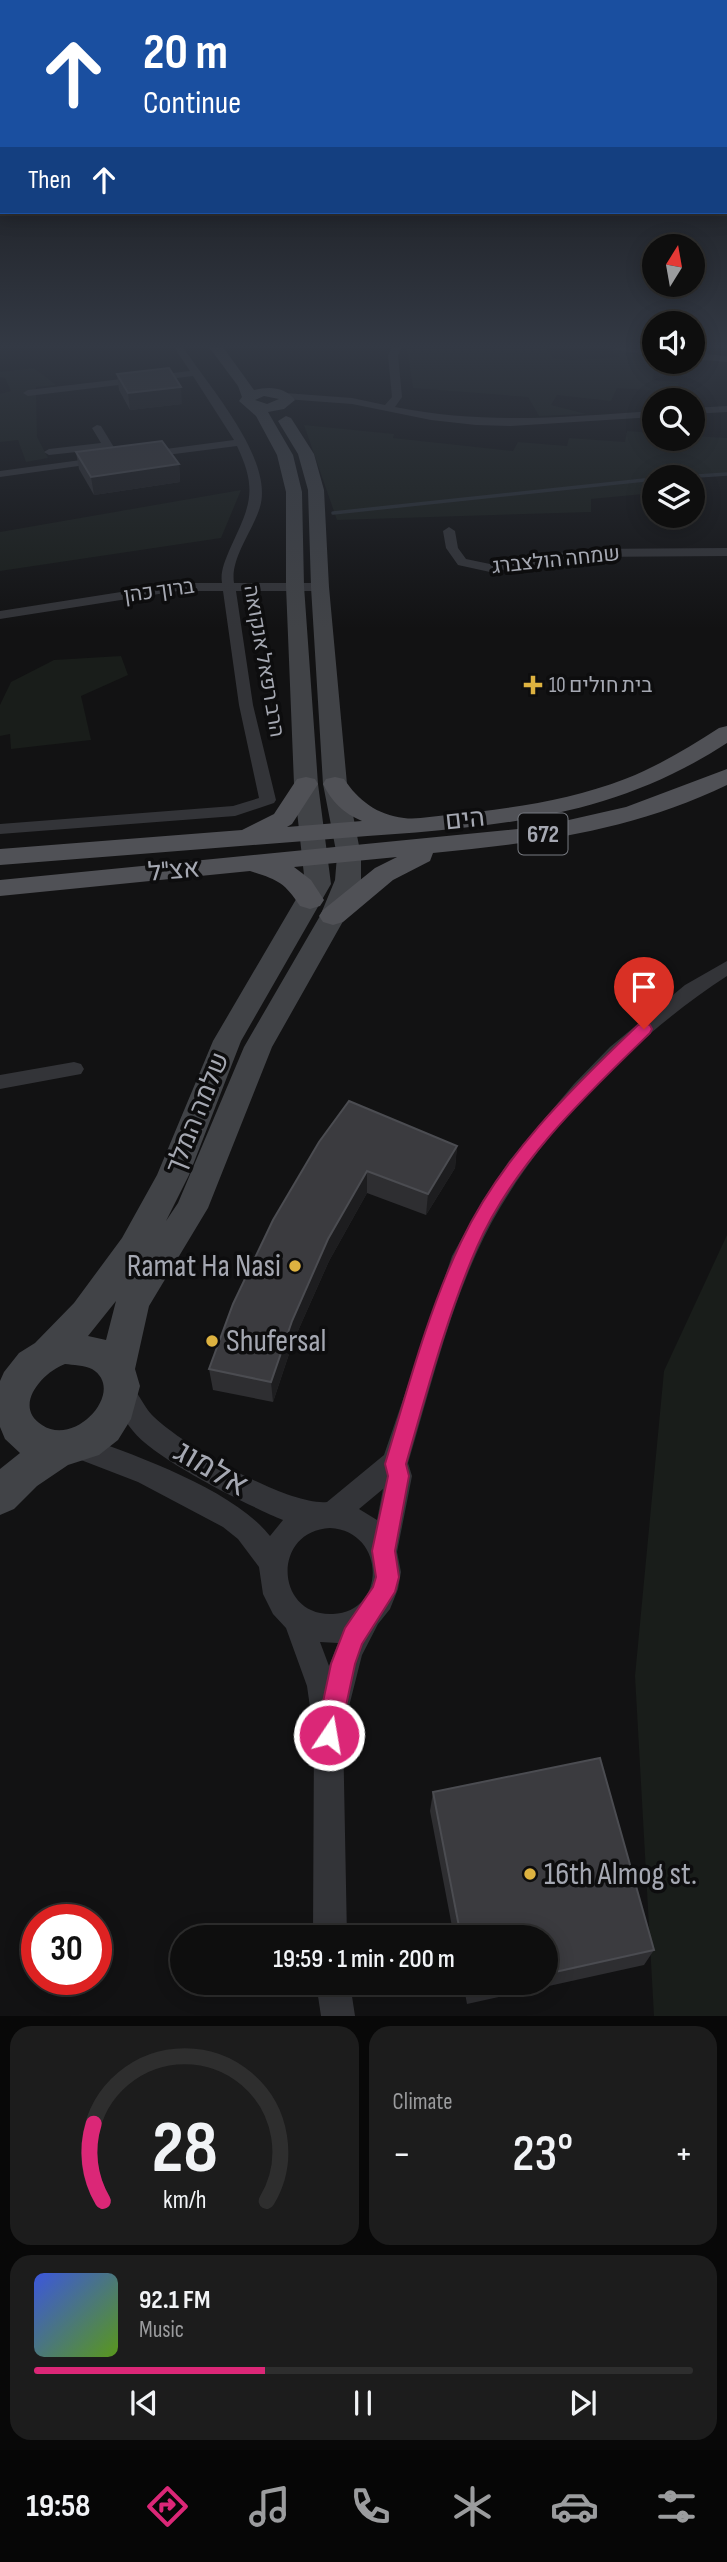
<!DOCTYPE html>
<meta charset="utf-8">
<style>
:root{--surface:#0e0e0e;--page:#1c1c1c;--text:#f1f3f6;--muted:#9b9c9e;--line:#2e2e2e;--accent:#db2777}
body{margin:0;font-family:"Sofia Sans Condensed",Heebo,sans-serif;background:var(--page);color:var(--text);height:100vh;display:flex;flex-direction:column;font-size:26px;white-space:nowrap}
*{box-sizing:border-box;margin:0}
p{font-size:23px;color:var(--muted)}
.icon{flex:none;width:38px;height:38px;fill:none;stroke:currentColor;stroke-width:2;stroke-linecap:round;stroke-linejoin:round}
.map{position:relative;height:2016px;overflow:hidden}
.side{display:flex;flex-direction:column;gap:10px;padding:10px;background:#080808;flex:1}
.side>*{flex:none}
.guide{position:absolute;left:0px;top:0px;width:728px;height:214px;box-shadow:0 4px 18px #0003,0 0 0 2px var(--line);background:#1a4fa0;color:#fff;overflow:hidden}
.needle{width:46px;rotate:11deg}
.tools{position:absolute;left:642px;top:234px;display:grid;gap:14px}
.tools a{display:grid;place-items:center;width:63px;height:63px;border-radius:50%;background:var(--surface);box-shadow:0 4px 18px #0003,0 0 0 2px var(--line);font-size:35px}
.speed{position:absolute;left:21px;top:1904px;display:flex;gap:14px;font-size:35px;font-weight:700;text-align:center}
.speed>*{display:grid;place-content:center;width:91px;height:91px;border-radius:50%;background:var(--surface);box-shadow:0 4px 18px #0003,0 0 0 2px var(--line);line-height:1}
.speed .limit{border:10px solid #d22;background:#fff;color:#111}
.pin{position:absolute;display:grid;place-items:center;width:60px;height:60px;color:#fff;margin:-72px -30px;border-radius:50% 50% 50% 0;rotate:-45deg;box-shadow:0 0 7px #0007}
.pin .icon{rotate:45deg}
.me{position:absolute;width:77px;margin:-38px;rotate:12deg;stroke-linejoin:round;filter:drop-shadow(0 0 5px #0008)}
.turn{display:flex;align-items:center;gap:24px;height:147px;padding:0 28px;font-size:32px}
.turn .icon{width:91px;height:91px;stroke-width:2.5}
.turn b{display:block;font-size:49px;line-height:60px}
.then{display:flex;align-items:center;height:66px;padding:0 28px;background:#0003;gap:14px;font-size:26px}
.big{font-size:52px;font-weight:600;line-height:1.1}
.side .card{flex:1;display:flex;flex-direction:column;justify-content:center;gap:10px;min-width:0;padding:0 24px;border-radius:21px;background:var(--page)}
.side .dial{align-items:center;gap:0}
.dial svg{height:182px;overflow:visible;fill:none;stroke:var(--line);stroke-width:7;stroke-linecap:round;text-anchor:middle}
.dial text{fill:var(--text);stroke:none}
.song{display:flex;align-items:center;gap:21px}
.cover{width:84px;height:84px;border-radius:10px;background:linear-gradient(135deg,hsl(230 70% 55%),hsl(90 70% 35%))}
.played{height:7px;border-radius:4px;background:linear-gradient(90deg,var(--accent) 35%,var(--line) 35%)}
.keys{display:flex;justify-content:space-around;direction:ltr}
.heat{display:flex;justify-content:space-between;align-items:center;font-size:38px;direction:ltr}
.side .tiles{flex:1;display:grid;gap:10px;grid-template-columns:1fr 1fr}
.card:last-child{grid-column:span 2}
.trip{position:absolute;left:170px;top:1925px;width:388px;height:70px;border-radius:35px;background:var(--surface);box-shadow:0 4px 18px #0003,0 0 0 2px var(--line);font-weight:600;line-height:70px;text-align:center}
.dock{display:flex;height:112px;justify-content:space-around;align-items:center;background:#060606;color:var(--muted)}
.dock .icon{width:49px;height:49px}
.dock .on{color:var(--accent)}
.dock b{font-size:32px;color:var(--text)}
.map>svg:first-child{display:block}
</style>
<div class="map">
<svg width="727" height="2016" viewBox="0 0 727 2016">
<rect width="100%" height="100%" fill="#121213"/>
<g fill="#191d1a">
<path d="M407,347H546L553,358L571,360L619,357L607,347L654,355V362H658L652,380L679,382L677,392L617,388L611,401L557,395L551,405L586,414L539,416L528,397L413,388Z"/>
<path d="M34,368L56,385L36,387L37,437L48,458L26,462L18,440L0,442V394L11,391L5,378L0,377V372Z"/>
<path d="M304,425L394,434L393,438L513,451L518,442L567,446L569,438L625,442L627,431L654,433V439H693V436L727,438V475L698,474L693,481V478H654V493L591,499V512L337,520Z"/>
<path d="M241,490L221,538L0,571V532Z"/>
<path d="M121,656L128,675L81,696L91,740L11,749L10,734L0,736V705L11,682L54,660Z"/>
<path d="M727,1235V2016H654L635,1676L664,1371Z"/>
</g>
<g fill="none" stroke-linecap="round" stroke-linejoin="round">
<g stroke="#2a2f35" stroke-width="3.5">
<path d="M668,478L727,474"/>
<path d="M333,513L654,479"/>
</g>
<g fill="#333438" fill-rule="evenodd">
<path d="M174,347H183C209,387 274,459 260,507C253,531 230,558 234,583H320L326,587L320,591H236L253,705L276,800L274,803L235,816L0,834V824L233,806L259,798L239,705L223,591H178L0,619V611L178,583H222C220,572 225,561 229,551C249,507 259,492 237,446L143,458L138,455L143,452L234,440L193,376L28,396L23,393L28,390L190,371Z"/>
<path d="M393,347H402L398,355L402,397L395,407C486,425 562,417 654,411V417L511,426L476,425L431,420L352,404L285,399L280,396L285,393L352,398L385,405L392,397L388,355Z"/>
<path d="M613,347L654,350V356L618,350Z"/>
<path d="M693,353L727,356V362L693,359Z"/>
<path d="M727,406V412L693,414V408Z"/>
<path d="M97,425L101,426L118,454L117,456H109L104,449L49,455L44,452L49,449L101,443L92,428Z"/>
<path d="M103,457L107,458V462L0,477V471Z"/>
<path d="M449,527L455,531L458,548L466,559L490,564L585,549L727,548V556L585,557L490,572L458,565L446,548L443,531Z"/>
<path d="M727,961V976C632,1037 524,1147 477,1252C447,1318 429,1393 408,1463L412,1476L397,1552L401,1572L398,1589L390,1609L378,1624L362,1655L343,1730L347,1937H313L314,1735L307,1686L286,1628L273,1614L263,1594L259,1567L238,1539L223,1527L138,1482L68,1455L64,1446L68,1437L77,1434C134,1455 233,1489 270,1536L283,1520C247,1505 156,1460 133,1431C124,1420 116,1406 110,1393L114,1385L123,1382C139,1388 142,1406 154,1417C183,1445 287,1506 327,1502L384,1455L452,1256L483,1200L509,1161L574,1084L610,1047L685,985ZM383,1489L377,1520L359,1509ZM330,1528C386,1531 387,1612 333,1614C275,1617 271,1531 330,1528ZM320,1642L338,1643L329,1666Z"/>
<path d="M74,1062L81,1064L84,1069L81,1074L0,1089V1075Z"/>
<path d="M316,1983H350L355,2016H321Z"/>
</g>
<path fill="#414347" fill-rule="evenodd" d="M209,347H223L254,390C270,386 285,387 295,400L284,409L268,412L293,455L302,492L304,586L318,784L331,884L241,1041L189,1175L166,1221L178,1203L244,1047L320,916L335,880L337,856L323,784L311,587L308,490L298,454L278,421L286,416L291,418L314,454L324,490L329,587L347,784L361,856V880L346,916L272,1047L208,1208L149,1306L135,1369L140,1386L131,1419L118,1440L99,1455L68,1465L37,1486L14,1509L0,1515V1469L20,1453L5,1439L0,1427V1381L4,1372L19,1353L35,1343L74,1303L122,1238L157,1175L213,1041L305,884L294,784L286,586V492L277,455L256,416L239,401L242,397L238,386ZM264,396L279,399L267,404L255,400ZM116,1301L106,1340L88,1336ZM65,1364C73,1365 84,1365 92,1369C127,1390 76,1448 42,1425C12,1406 43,1372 65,1364Z"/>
<g fill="#505156" fill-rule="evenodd">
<path d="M727,726V743C599,827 466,828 318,840C212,848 106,857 0,865V849L242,830L274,814L297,779L306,777L315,779L318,784L292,824L287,827L362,821C343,813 332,802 323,784L326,779L335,777L344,779C358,800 377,815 404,818C417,820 433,816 447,815C507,809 568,801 625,779C659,766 689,747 719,728Z"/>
<path d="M727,769V785C632,831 536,843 433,853L430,861L393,880L343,922L333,925L323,922L319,916L323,910L375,868L397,857L294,867L311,880L324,900L320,906L310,909L300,906C284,882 278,880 250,871L0,896V880L538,827L626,807Z"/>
</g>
</g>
<g fill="#2e2e31">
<path d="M117,374L182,404L130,410L119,390Z"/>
<path d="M76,452L179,464L180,482L94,495L79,469Z"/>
<path d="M319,1142L457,1146L455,1168L426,1215L367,1193L329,1261L293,1342L273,1402L213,1390L209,1369Z"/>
<path d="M433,1792L654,1950L644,1965L467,2004L463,1983H546V1937H454L430,1811Z"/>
</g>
<g fill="#1d1d1f">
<path d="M181,387L182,404L130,410L128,393Z"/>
<path d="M179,464L180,482L94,495L91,477Z"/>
<path d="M457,1146L455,1168L426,1215L428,1194Z"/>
<path d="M367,1171V1193L329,1261L293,1342L273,1402L271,1382L292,1321L328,1239Z"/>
</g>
<g fill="#3b3b3f" stroke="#4b4c51" stroke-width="2">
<path d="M169,368L181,387L128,393L117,374Z"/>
<path d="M162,441L179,464L91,477L76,452Z"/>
<path d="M349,1101L457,1146L428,1194L367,1171L328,1239L292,1321L271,1382L209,1369L233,1304L273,1220L319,1142Z"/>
<path d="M600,1758L654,1950L546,1974V1937H461L433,1792Z"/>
<path d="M469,1983H504L471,1990Z"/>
</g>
<linearGradient id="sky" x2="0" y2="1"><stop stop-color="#0a0a0a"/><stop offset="0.55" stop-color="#333944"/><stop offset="1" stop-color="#333944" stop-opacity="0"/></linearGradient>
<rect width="727" height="629" fill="url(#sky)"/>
<path fill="#db2777" stroke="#8e194d" stroke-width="2" d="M644,1023L650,1025L652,1029L650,1033C585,1096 514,1163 477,1247C447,1316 427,1391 406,1464L409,1476L395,1551L399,1577L395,1592L362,1644L355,1664L338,1743L329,1747L320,1743L316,1735L331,1664L345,1628L373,1587L376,1577L372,1551L388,1476L385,1464C407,1391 428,1311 461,1242C501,1157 571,1089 638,1025Z"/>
<g fill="#ddb240" stroke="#0d0d0e" stroke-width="2.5">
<path d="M529.5 674.5h7v7h7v7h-7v7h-7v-7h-7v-7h7z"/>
<circle cx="295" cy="1266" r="7"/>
<circle cx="212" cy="1341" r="7"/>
<circle cx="530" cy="1874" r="7"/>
</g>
<g text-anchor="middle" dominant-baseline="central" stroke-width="7" stroke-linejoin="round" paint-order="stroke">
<g font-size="21" fill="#a5a8b2" stroke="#0d0d0e">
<text transform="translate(556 560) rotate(-6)">שמחה הולצברג</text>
<text transform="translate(159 591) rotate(-8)">ברוך כהן</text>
<text transform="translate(264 661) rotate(80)">הרב רפאל אנקואה</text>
</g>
<g font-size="21" fill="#a5a8b2" stroke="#0d0d0e" text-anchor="start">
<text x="549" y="685">בית חולים 10</text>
</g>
<rect fill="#0d0d0e" stroke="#777a81" stroke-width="2" x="518.5" y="813.5" width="49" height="41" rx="5"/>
<g font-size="24" font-weight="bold" fill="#a5a8b2">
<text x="543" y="834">672</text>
</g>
<g font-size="26" fill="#a5a8b2" stroke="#0d0d0e">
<text transform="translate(465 820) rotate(-6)">הים</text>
<text transform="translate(174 871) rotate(-5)">אצ"ל</text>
<text transform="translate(198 1113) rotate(-68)">שלמה המלך</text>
</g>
<g font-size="32" fill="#a5a8b2" stroke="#0d0d0e" text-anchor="start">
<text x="281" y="1266" text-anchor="end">Ramat Ha Nasi</text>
<text x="226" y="1341">Shufersal</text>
<text x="544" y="1874">16th Almog st.</text>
</g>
<g font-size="32" fill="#a5a8b2" stroke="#0d0d0e">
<text transform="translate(211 1469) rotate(30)">אלמוג</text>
</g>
</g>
</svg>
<div class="tools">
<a><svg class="needle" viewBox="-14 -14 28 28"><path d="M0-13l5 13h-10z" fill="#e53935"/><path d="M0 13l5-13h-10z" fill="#9b9c9e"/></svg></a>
<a><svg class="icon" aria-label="sound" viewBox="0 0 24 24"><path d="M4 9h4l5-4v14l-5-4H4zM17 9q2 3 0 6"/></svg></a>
<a><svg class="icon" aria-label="search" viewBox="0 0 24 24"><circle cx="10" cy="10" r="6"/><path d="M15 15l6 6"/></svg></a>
<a><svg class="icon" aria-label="layers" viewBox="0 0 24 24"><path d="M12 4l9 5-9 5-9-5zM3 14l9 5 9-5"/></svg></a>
</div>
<div class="speed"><div class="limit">30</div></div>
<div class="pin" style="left:644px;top:1029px;background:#d93025"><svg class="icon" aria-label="arrive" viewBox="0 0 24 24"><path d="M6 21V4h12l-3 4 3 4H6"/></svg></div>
<svg class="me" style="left:329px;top:1735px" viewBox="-20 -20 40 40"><circle r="17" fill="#db2777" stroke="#fff" stroke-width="3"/><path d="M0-11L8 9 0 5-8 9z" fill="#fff"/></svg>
<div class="trip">19:59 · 1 min · 200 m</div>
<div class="guide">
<div class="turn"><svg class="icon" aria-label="ahead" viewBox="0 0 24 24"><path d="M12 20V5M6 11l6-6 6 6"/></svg><div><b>20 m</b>Continue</div></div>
<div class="then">Then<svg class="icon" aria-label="ahead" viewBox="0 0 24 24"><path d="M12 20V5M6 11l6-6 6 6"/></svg></div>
</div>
</div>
<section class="side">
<div class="tiles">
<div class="card dial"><svg viewBox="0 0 100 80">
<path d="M14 69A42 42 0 1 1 86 69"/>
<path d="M14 69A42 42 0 0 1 10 35" stroke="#db2777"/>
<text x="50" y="56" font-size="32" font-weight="700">28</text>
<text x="50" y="72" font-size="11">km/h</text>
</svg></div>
<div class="card"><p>Climate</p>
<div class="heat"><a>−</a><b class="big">23°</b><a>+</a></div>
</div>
<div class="card">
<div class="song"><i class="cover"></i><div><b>92.1 FM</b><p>Music</p></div></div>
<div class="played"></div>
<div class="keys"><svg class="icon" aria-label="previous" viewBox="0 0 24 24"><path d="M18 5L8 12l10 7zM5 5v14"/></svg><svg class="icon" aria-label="pause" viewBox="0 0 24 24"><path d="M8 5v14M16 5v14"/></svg><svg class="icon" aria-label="next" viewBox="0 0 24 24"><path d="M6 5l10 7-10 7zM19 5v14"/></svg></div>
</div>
</div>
</section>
<nav class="dock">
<b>19:58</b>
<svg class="icon on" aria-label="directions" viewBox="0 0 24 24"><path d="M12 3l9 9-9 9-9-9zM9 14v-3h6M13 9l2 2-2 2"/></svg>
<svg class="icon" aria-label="music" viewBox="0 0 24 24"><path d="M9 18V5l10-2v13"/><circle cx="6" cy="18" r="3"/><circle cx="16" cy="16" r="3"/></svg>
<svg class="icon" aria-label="phone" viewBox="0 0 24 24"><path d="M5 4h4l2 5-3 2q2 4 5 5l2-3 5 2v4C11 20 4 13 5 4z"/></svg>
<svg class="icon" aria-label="climate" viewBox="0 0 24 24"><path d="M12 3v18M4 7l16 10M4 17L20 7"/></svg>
<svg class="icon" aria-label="car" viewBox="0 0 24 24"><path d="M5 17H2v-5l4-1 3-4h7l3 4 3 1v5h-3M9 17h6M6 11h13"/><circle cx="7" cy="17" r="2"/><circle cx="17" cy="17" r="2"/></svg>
<svg class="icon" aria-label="filters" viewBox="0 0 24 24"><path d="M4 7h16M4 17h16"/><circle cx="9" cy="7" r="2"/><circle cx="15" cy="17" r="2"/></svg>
</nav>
